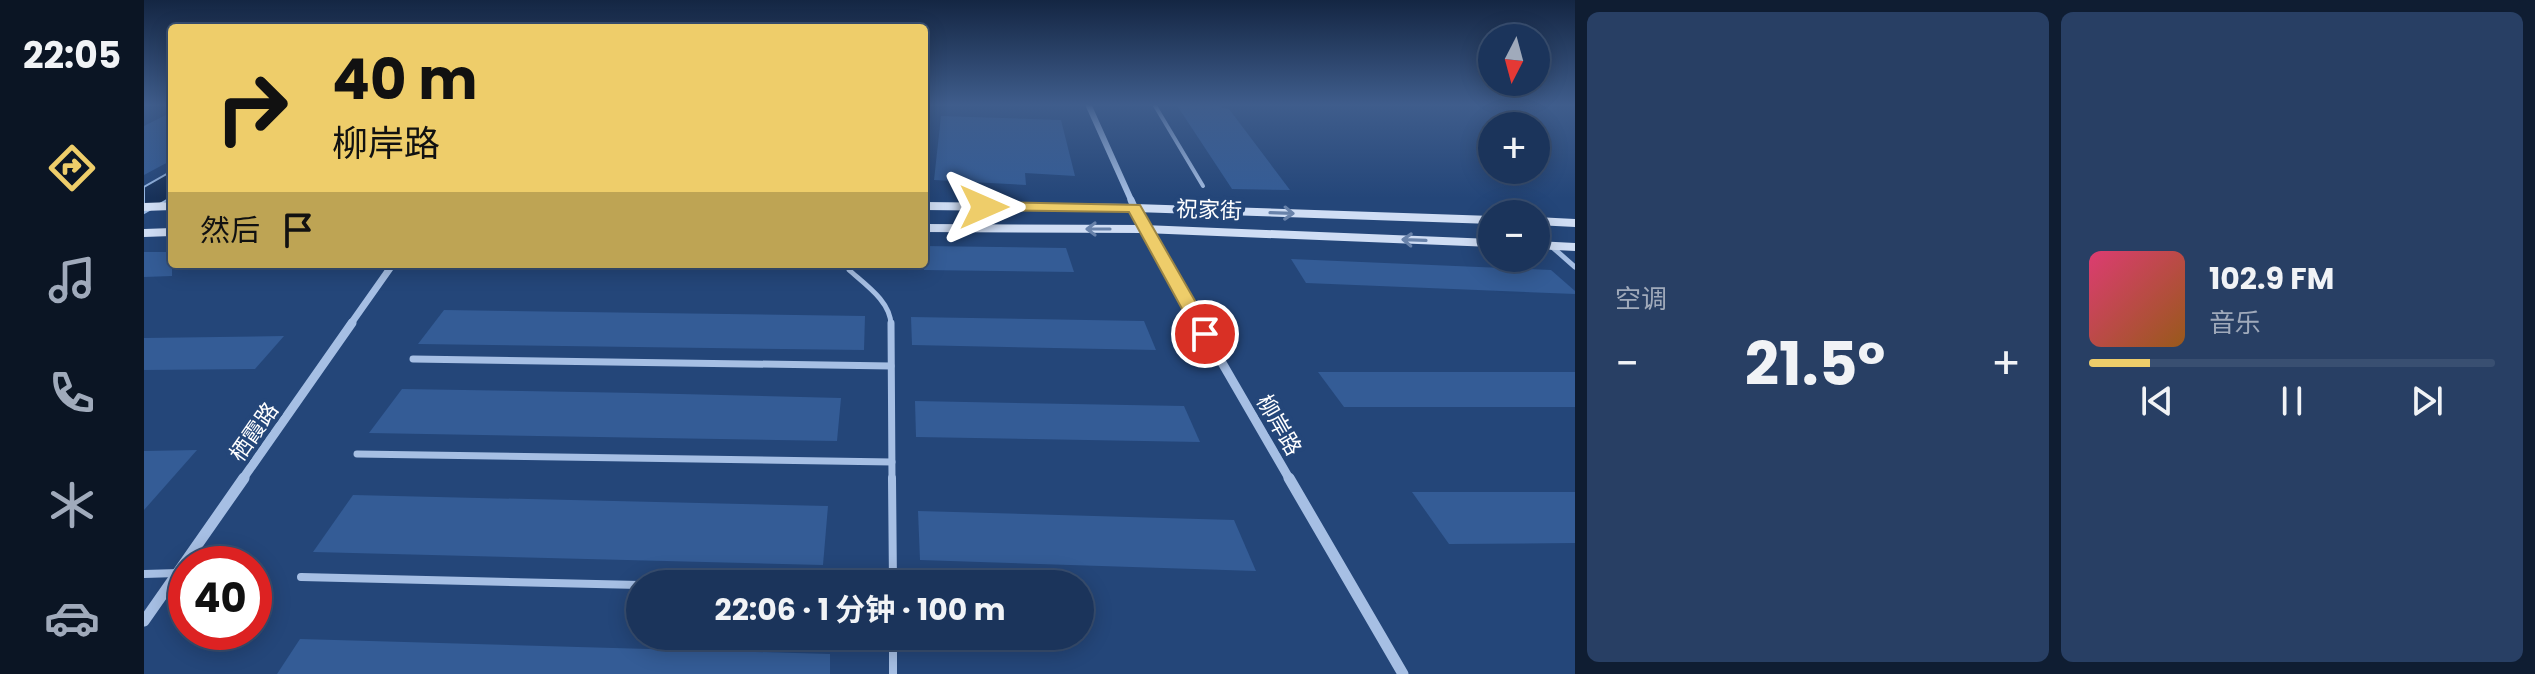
<!DOCTYPE html>
<html lang="zh">
<meta charset="utf-8">
<style>
:root{--surface:#1b345b;--page:#283f64;--text:#f1f3f6;--muted:#a0aabb;--line:#394f71;--accent:#eecd6a}
body{margin:0;font-family:Poppins,"Noto Sans SC",sans-serif;background:var(--page);color:var(--text);height:100vh;display:flex;flex-direction:column;font-size:30px;white-space:nowrap}
*{box-sizing:border-box;margin:0}
p{font-size:26px;color:var(--muted)}
.icon{flex:none;width:44px;height:44px;fill:none;stroke:currentColor;stroke-width:2;stroke-linecap:round;stroke-linejoin:round}
.map{position:relative;flex:1;overflow:hidden}
.details{display:flex;flex-direction:column;gap:12px;padding:12px;background:#0f1d32;width:960px}
.details>*{flex:none}
.hud{position:absolute;left:24px;top:24px;width:760px;height:244px;border-radius:8px;box-shadow:0 4px 20px #0003,0 0 0 2px var(--line);background:#eecd6a;color:#111;overflow:hidden}
.needle{width:52px;rotate:186deg}
.fabs{position:absolute;left:1334px;top:24px;display:grid;gap:16px}
.fabs a{display:grid;place-items:center;width:72px;height:72px;border-radius:50%;background:var(--surface);box-shadow:0 4px 20px #0003,0 0 0 2px var(--line);font-size:40px}
.speed{position:absolute;left:24px;top:546px;display:flex;gap:16px;font-size:40px;font-weight:700;text-align:center}
.speed>*{display:grid;place-content:center;width:104px;height:104px;border-radius:50%;background:var(--surface);box-shadow:0 4px 20px #0003,0 0 0 2px var(--line);line-height:1}
.speed .limit{border:12px solid #d22;background:#fff;color:#111}
.pin{position:absolute;display:grid;place-items:center;width:68px;height:68px;color:#fff;margin:-34px;border:4px solid #fff;border-radius:50%;box-shadow:0 2px 8px #0007}
.me{position:absolute;width:88px;margin:-44px;rotate:90deg;stroke-linejoin:round;filter:drop-shadow(0 0 6px #0008)}
.turn{display:flex;align-items:center;gap:28px;height:168px;padding:0 32px;font-size:36px}
.turn .icon{width:104px;height:104px;stroke-width:2.5}
.turn b{display:block;font-size:56px;line-height:68px}
.then{display:flex;align-items:center;height:76px;padding:0 32px;background:#0003;gap:16px;font-size:30px}
.big{font-size:60px;font-weight:700;line-height:1.1}
.details .tile{flex:1;display:flex;flex-direction:column;justify-content:center;gap:12px;min-width:0;padding:0 28px;border-radius:12px;background:var(--page)}
.song{display:flex;align-items:center;gap:24px}
.cover{width:96px;height:96px;border-radius:12px;background:linear-gradient(135deg,hsl(340 70% 55%),hsl(30 70% 35%))}
.played{height:8px;border-radius:4px;background:linear-gradient(90deg,var(--accent) 15%,var(--line) 15%)}
.keys{display:flex;justify-content:space-around;direction:ltr}
.heat{display:flex;justify-content:space-between;align-items:center;font-size:44px;direction:ltr}
.details .tiles{flex:1;display:grid;gap:12px;grid-template-columns:repeat(2,1fr)}
.trip{position:absolute;left:482px;top:570px;width:468px;height:80px;border-radius:40px;background:var(--surface);box-shadow:0 4px 20px #0003,0 0 0 2px var(--line);font-weight:700;line-height:80px;text-align:center}
main{display:flex;flex:1;min-height:0}
.menu{display:flex;flex-direction:column;width:144px;justify-content:space-around;align-items:center;background:#0b1524;color:var(--muted)}
.menu .icon{width:56px;height:56px}
.menu .active{color:var(--accent)}
.menu b{font-size:36px;color:var(--text)}
.map>svg:first-child{display:block}
</style>
<main>
<nav class="menu">
<b>22:05</b>
<svg class="icon active" aria-label="directions" viewBox="0 0 24 24"><path d="M12 3l9 9-9 9-9-9zM9 14v-3h6M13 9l2 2-2 2"/></svg>
<svg class="icon" aria-label="music" viewBox="0 0 24 24"><path d="M9 18V5l10-2v13"/><circle cx="6" cy="18" r="3"/><circle cx="16" cy="16" r="3"/></svg>
<svg class="icon" aria-label="phone" viewBox="0 0 24 24"><path d="M5 4h4l2 5-3 2q2 4 5 5l2-3 5 2v4C11 20 4 13 5 4z"/></svg>
<svg class="icon" aria-label="climate" viewBox="0 0 24 24"><path d="M12 3v18M4 7l16 10M4 17L20 7"/></svg>
<svg class="icon" aria-label="car" viewBox="0 0 24 24"><path d="M5 17H2v-5l4-1 3-4h7l3 4 3 1v5h-3M9 17h6M6 11h13"/><circle cx="7" cy="17" r="2"/><circle cx="17" cy="17" r="2"/></svg>
</nav>
<div class="map">
<svg width="1431" height="674" viewBox="0 0 1431 674">
<rect width="100%" height="100%" fill="#244679"/>
<path fill="#18325a" stroke="#9abae5" stroke-width="2" d="M28,171V197L0,213V187Z"/>
<g fill="#345c96">
<path d="M1032,104H1075L1078,108L1085,109L1146,190L1088,189Z"/>
<path d="M28,112V160L0,175V126Z"/>
<path d="M797,116L917,120L931,176L881,173L882,185L790,180Z"/>
<path d="M780,246L922,248L930,272L780,270Z"/>
<path d="M0,252H28V276L0,277Z"/>
<path d="M1147,259L1407,270L1431,291V294L1162,283Z"/>
<path d="M300,310L721,316L720,350L274,344Z"/>
<path d="M767,317L1000,321L1012,350L768,345Z"/>
<path d="M140,336L111,369L0,370V338Z"/>
<path d="M1174,372H1431V407H1200Z"/>
<path d="M258,389L494,393L697,398L693,441L225,433Z"/>
<path d="M771,401L1040,406L1056,442L772,437Z"/>
<path d="M53,450L0,510V451Z"/>
<path d="M1268,492H1431V543L1305,544Z"/>
<path d="M209,495L684,506L679,565L169,552Z"/>
<path d="M774,511L1090,520L1112,571L776,560Z"/>
<path d="M156,639L686,654V674H133Z"/>
</g>
<g fill="none" stroke-linecap="round" stroke-linejoin="round">
<path stroke="#a6bfe4" stroke-width="4" d="M1010,104L1059,186"/>
<g stroke="#a6bfe4" stroke-width="5">
<path d="M1407,246L1431,267"/>
<path d="M705,264V270C722,285 747,302 747,325"/>
</g>
<g stroke="#a6bfe4" stroke-width="7">
<path d="M747,323L748,480"/>
<path d="M269,359L747,366"/>
<path d="M213,454L748,462"/>
</g>
<g stroke="#a6bfe4" stroke-width="8">
<path d="M748,478L749,584"/>
<path d="M0,574L34,573"/>
<path d="M157,577L496,585"/>
<path d="M749,636V674"/>
</g>
<path stroke="#a6bfe4" stroke-width="6" d="M944,104L988,202"/>
<g stroke="#a6bfe4" stroke-width="7">
<path d="M987,200L1000,229L1056,325"/>
<path d="M206,325L249,264"/>
</g>
<g stroke="#a6bfe4" stroke-width="9">
<path d="M1055,323L1146,480"/>
<path d="M98,480L208,323"/>
</g>
<g stroke="#a6bfe4" stroke-width="11">
<path d="M1145,478L1259,674"/>
<path d="M0,621L100,478"/>
</g>
<g fill="#cfddf4" fill-rule="evenodd">
<path d="M28,202V210L0,211V203Z"/>
<path d="M780,202L991,204L1348,216V224L991,212L780,210Z"/>
<path d="M1392,217L1431,219V227L1392,225Z"/>
<path d="M780,224L1000,225L1348,239V247L1000,233L780,232Z"/>
<path d="M28,228V236L0,237V229Z"/>
<path d="M1392,241L1431,243V251L1392,249Z"/>
</g>
</g>
<defs><path id="oneway-shaft" d="M-6 0H5M1.5-3L5.5 0L1.5 3" fill="none" stroke-width="1.6" stroke-linecap="round" stroke-linejoin="round" transform="scale(2)"/></defs>
<g stroke="#6882aa">
<use href="#oneway-shaft" transform="translate(1138 213) rotate(2)"/>
<use href="#oneway-shaft" transform="translate(954 229) rotate(-180)"/>
<use href="#oneway-shaft" transform="translate(1270 240) rotate(-178)"/>
</g>
<linearGradient id="sky" x2="0" y2="1"><stop stop-color="#142643"/><stop offset="0.53" stop-color="#3f5d8c"/><stop offset="1" stop-color="#3f5d8c" stop-opacity="0"/></linearGradient>
<rect width="1431" height="198" fill="url(#sky)"/>
<path fill="#eecd6a" stroke="#9b8545" stroke-width="2" d="M840,202L996,205L1070,334L1067,338H1054L985,212L835,210L833,207Z"/>
<g text-anchor="middle" dominant-baseline="central" stroke-width="8" stroke-linejoin="round" paint-order="stroke">
<g font-size="22" fill="#fff" stroke="#244679">
<text transform="translate(1065 210) rotate(2)">祝家街</text>
<text transform="translate(1135 425) rotate(60)">柳岸路</text>
<text transform="translate(110 432) rotate(-55)">栖霞路</text>
</g>
</g>
</svg>
<div class="fabs">
<a><svg class="needle" viewBox="-14 -14 28 28"><path d="M0-13l5 13h-10z" fill="#e53935"/><path d="M0 13l5-13h-10z" fill="#a0aabb"/></svg></a>
<a>+</a>
<a>−</a>
</div>
<div class="speed"><div class="limit">40</div></div>
<div class="pin" style="left:1061px;top:334px;background:#d93025"><svg class="icon" aria-label="arrive" viewBox="0 0 24 24"><path d="M6 21V4h12l-3 4 3 4H6"/></svg></div>
<svg class="me" style="left:840px;top:207px" viewBox="-20 -20 40 40"><path d="M0-17L14 15 0 8-14 15z" fill="#eecd6a" stroke="#fff" stroke-width="4"/></svg>
<div class="trip">22:06 · 1 分钟 · 100 m</div>
<div class="hud">
<div class="turn"><svg class="icon" aria-label="right" viewBox="0 0 24 24"><path d="M7 20v-9h11M14 6l5 5-5 5"/></svg><div><b>40 m</b>柳岸路</div></div>
<div class="then">然后<svg class="icon" aria-label="arrive" viewBox="0 0 24 24"><path d="M6 21V4h12l-3 4 3 4H6"/></svg></div>
</div>
</div>
<section class="details">
<div class="tiles">
<div class="tile"><p>空调</p>
<div class="heat"><a>−</a><b class="big">21.5°</b><a>+</a></div>
</div>
<div class="tile">
<div class="song"><i class="cover"></i><div><b>102.9 FM</b><p>音乐</p></div></div>
<div class="played"></div>
<div class="keys"><svg class="icon" aria-label="previous" viewBox="0 0 24 24"><path d="M18 5L8 12l10 7zM5 5v14"/></svg><svg class="icon" aria-label="pause" viewBox="0 0 24 24"><path d="M8 5v14M16 5v14"/></svg><svg class="icon" aria-label="next" viewBox="0 0 24 24"><path d="M6 5l10 7-10 7zM19 5v14"/></svg></div>
</div>
</div>
</section>
</main>
